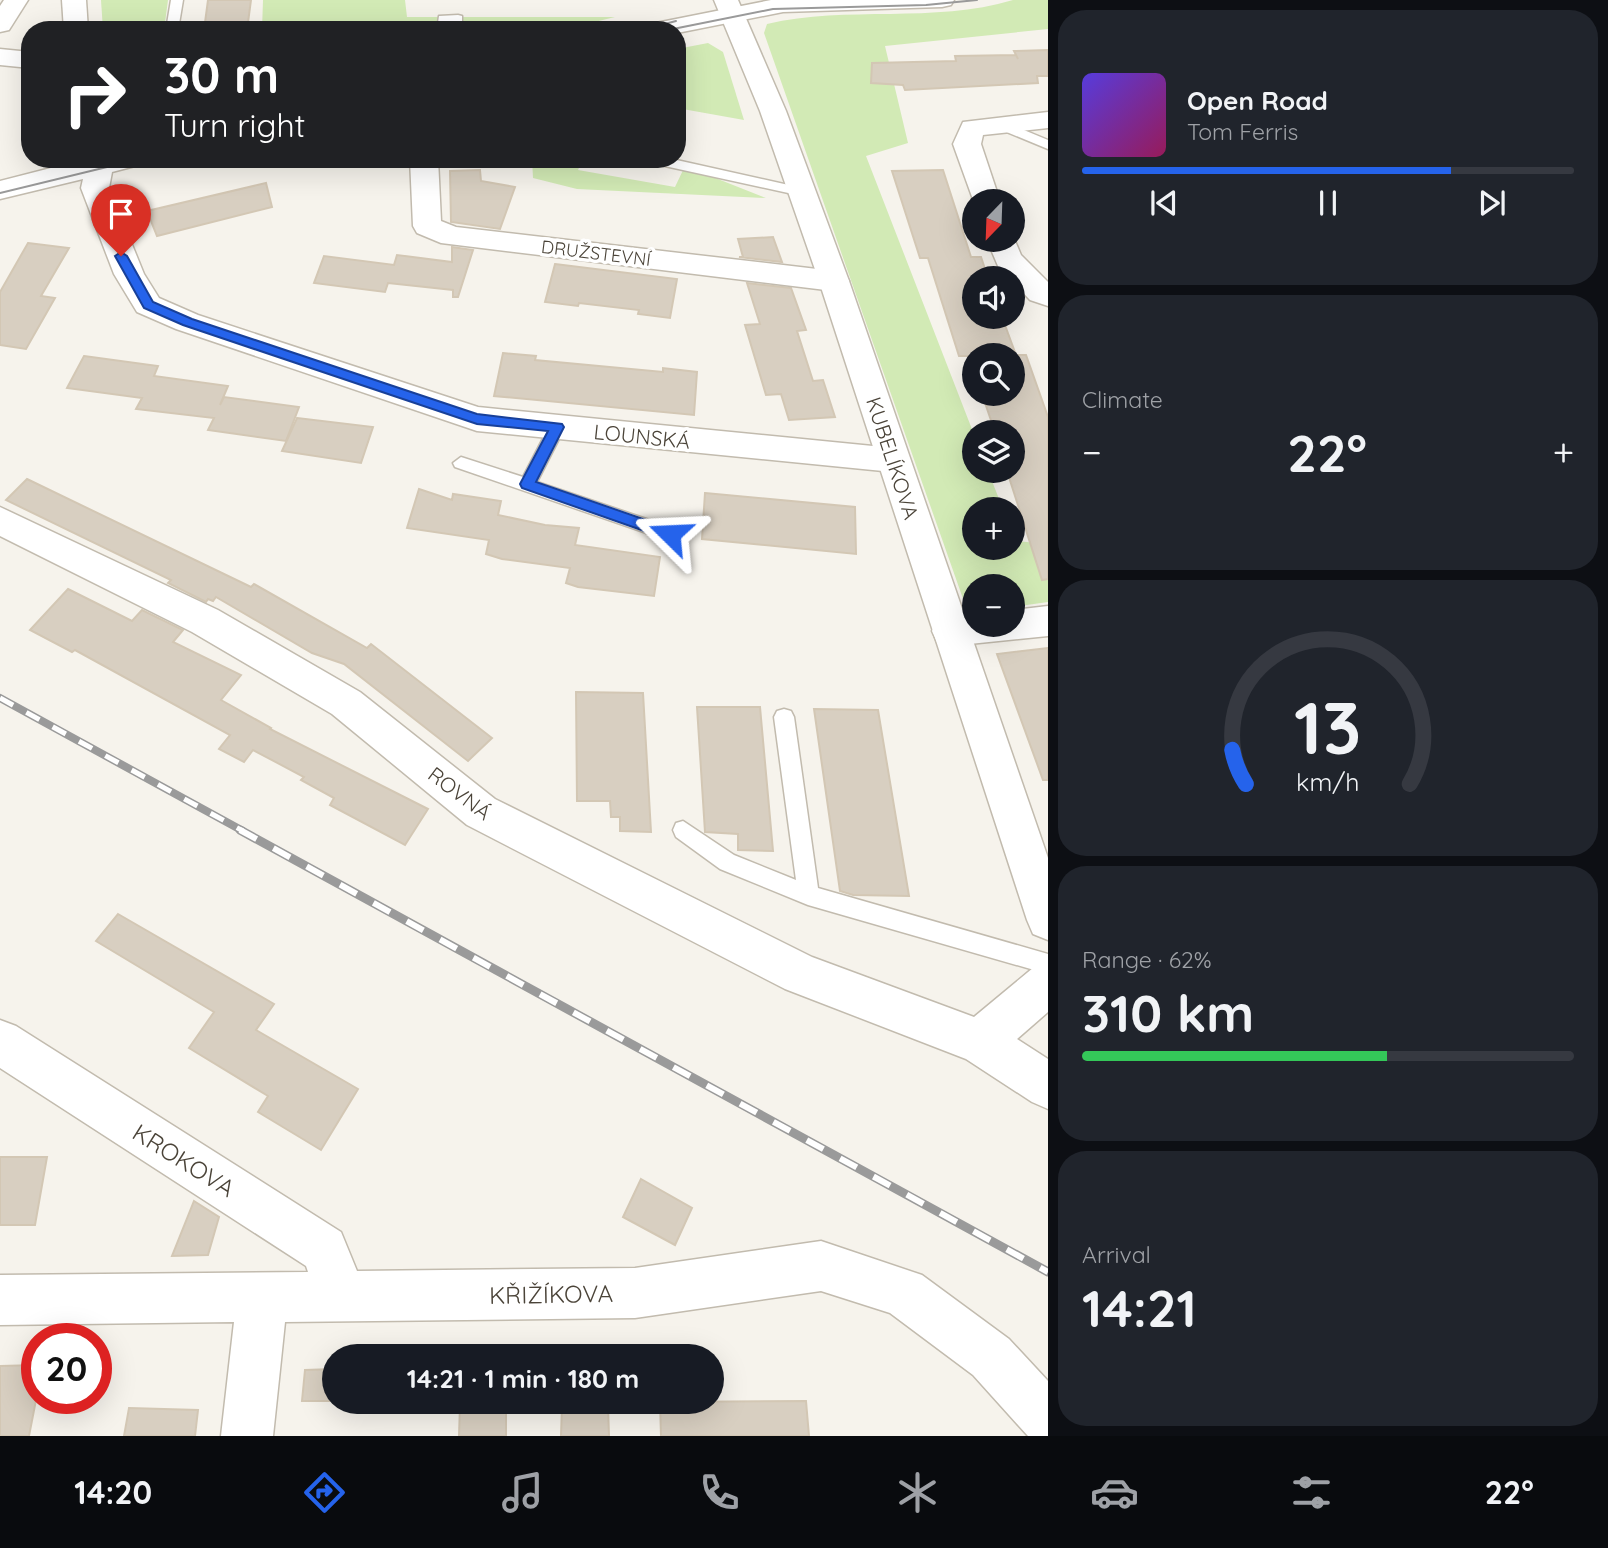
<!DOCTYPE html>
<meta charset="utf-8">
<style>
:root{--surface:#171b24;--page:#20242c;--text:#f1f3f6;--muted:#9ea1a6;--line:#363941;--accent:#2563eb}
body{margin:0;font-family:Quicksand,sans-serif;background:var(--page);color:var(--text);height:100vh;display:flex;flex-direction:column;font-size:26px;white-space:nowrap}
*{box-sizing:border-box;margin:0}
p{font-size:23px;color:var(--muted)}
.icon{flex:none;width:38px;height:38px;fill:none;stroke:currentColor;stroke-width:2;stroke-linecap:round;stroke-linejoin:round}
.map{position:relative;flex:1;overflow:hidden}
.details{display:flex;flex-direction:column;gap:10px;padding:10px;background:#0d0f14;width:560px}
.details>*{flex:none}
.guide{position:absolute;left:21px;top:21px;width:665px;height:147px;border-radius:28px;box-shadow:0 7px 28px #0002;background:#202124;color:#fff;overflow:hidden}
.needle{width:46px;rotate:203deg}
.tools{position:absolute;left:962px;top:189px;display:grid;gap:14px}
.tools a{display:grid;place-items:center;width:63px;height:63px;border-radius:50%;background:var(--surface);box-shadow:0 7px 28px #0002;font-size:35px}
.speed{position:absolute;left:21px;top:1323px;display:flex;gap:14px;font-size:35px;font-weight:700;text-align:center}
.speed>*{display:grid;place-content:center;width:91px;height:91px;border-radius:50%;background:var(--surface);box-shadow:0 7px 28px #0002;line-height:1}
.speed .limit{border:10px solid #d22;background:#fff;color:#111}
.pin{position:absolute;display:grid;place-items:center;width:60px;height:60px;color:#fff;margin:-72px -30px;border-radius:50% 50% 50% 0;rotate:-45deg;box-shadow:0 0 7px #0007}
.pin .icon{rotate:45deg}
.me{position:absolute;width:77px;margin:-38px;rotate:291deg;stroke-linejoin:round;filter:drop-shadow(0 0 5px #0008)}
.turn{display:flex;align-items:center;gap:24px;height:147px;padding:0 28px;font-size:32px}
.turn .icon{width:91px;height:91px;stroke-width:2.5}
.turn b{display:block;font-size:49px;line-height:60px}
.big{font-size:52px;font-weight:700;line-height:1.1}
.details .card{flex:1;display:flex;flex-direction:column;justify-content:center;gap:10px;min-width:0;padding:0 24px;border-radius:28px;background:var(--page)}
.details .dial{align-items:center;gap:0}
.dial svg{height:182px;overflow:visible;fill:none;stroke:var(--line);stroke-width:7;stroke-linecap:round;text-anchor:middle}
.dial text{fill:var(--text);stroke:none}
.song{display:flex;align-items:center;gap:21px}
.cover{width:84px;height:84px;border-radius:10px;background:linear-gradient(135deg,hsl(250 70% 55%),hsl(330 70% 35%))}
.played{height:7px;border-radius:4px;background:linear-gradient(90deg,var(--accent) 75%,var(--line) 75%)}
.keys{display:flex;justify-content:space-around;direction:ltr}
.heat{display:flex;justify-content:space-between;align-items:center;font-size:38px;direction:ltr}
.charge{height:10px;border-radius:5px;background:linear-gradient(90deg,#34c759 62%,var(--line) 0)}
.trip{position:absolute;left:322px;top:1344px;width:402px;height:70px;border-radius:35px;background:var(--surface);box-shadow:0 7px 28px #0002;font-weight:700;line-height:70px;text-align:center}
.menu{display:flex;height:112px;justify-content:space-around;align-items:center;background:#090b0e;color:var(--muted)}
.menu .icon{width:49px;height:49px}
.menu .current{color:var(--accent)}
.menu b{font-size:32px;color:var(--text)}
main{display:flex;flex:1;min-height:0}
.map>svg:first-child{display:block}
</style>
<main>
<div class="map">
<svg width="1048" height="1436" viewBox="0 0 1048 1436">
<rect width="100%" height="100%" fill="#f6f3ec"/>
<g fill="#d2eab5">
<path d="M101,0H168L164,30H103Z"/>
<path d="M263,0H405L407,17H615L562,30H262Z"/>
<path d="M1013,0H1048V29L885,46L908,143L866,156L975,437V471H988L1003,509H975V548H1013V537L1015,541L1048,544V602L1013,607V586H975V613H968L764,33L767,24C848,5 933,24 1013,0Z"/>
<path d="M708,43L723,52L744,120L677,108V49Z"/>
<path d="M532,159H583L578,170L675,187L685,166L766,198L577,189L533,178Z"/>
</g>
<g fill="#d8cfc1" stroke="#d3c7b4" stroke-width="2">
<path d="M208,0H251L247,30H204Z"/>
<path d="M1048,50V76H1037L1038,83L905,90L903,85L871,83L872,63L956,61L955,56L1016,55L1018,59L1014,51Z"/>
<path d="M480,170L481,181L515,187L500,229L451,222L450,171Z"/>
<path d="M943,170L971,257H981L988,278H975V317H1002L1016,355H1026L1048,417V579L1042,580L1007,471H1013V432H995L982,394H1013V355H975V371L970,356H959L928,258H920L892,171Z"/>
<path d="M266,183L272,207L157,236L147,211Z"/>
<path d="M773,237L782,262L739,257H743L738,239Z"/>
<path d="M28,243L69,248L41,296L55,298L26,349L0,345V292Z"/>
<path d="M452,247L473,250L458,297H453V290L388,283L385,292L314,283L324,256L394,265L397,255L452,262Z"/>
<path d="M555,264L677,279L670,318L638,314L639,310L579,303L578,306L545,302Z"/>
<path d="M747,283L791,288L806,330L797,331L813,381L823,380L835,417L789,420L781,394L766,395L745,325L760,324Z"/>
<path d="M503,353L536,356L535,360L663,372V368L697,372L694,415L494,396Z"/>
<path d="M84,356L158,366L154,376L228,386L220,405L224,397L299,407L286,441L208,430L214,418L136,409L142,398L67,388Z"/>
<path d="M297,418L373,427L361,463L282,451Z"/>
<path d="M27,479L251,587L254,584L367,648L371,644L492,738L468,761L344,664L312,653L216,597L213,601L208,599L206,602L168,583L171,580L6,500Z"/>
<path d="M419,489L452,500L453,494L501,501L498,515L545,525L579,528L575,545L660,557L654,596L578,587L566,583L570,568L502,559L486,554L489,540L407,528Z"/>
<path d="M705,493L855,507L856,554L702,539Z"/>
<path d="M68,589L132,621L142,610L183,630L173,642L241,675L221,700L271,728L270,729L428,809L405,845L330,805L334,798L301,780L304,777L253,750L244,762L219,749L230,735L75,650L72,652L30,630Z"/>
<path d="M1048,648V780H1043L997,654Z"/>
<path d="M576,692L643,693L651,832L620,831V817H611L610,801H577Z"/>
<path d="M697,707H760L773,851L738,850V834L705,832Z"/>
<path d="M814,709L878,710L909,896L853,895L840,891Z"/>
<path d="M118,914L274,1004L256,1030L358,1089L321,1150L258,1112L268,1096L189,1048L214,1012L96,941Z"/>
<path d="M0,1157H47L35,1225H0Z"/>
<path d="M641,1179L692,1208L675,1245L623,1217Z"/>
<path d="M194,1201L219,1217L208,1255L172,1256Z"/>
<path d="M37,1365V1395L29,1436H0V1366Z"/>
<path d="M334,1369V1401H302L305,1370Z"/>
<path d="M806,1401L809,1436H661L660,1402Z"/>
<path d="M460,1405H506V1436H459Z"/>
<path d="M562,1406H608L609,1436H561Z"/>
<path d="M129,1408L198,1410L195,1436H124Z"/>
</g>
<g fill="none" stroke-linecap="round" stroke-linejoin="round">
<g stroke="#c2bbae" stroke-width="3">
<g id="service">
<path d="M171,0H183L178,30H166Z"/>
<path d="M458,15L462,16V22L449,23V30H437L439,16Z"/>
<path d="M1002,121L1048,140V149L997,128V122Z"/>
<path d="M644,159H672L802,188L809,192L802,196L651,163Z"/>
<path d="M557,421L565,427L537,482L676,529L679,534L676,539H664L455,467L453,463L461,457L523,477L551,423Z"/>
<path d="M784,709L791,711L794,717L818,888L1048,954V974L808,905L720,869L676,837L673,830L676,823L683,821L734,855L796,880L774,717L777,711Z"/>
</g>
</g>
<g stroke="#c2bbae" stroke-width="3">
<g id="minor">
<path d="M4,0H28L9,30L0,32V6Z"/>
<path d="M62,0H86L88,30H64Z"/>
<path d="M771,0H954L951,5L942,7L783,12L677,33V30H644L647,25L656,23Z"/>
<path d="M0,49L30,52V68L0,65Z"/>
<path d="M1048,112V128L983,135L981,144L1000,201H975V205L953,144L963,122Z"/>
<path d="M86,159H143L139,165L112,172L109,188L144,274L159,298L198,315L478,407L893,448L905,451L910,460L905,469L893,472L477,431L176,329L137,312L114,274L81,188L83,179L0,199V181Z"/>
<path d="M410,159H438L441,221L456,227L834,271L845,274L849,281L845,288L834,291L441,243L417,233L413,226Z"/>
<path d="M1013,236L1021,255L1048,282V306L1030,300L1013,282V278H1009L998,266L987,240H1013Z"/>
<path d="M0,507L218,610L360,692L495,799L812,957L974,1017L1033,968L1048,962V1012L1017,1039L1048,1059V1109L1032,1102L966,1059L785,989L467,825L332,714L192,632L0,536Z"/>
<path d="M1048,606V636L950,646L937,642L932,631L937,620L975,613V625H1013V610Z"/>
<path d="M0,1020L16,1026L341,1232L357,1271L635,1268L821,1241L922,1275L1009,1339L1048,1381V1436H1028L973,1375L890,1313L821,1291L635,1318L285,1322L273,1436H221L234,1322L0,1325V1275L308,1272L306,1266L0,1068Z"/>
</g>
</g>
<g stroke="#c2bbae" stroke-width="3">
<path id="tertiary" d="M714,0H738L786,111L849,281L1048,858V940L1033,934L1027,920L819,281L760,111Z"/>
</g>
<use href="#service" fill="#fff" fill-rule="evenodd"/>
<use href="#minor" fill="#fff" fill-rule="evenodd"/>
<use href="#tertiary" fill="#fff" fill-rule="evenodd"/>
<g stroke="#9a9a9a" stroke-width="2">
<path d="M642,30L676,21"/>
<path d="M668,30L773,9L926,5L977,0"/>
<path d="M0,193L140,159"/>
</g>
<g stroke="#9a9a9a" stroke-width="8">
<path id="rail-far1" d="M0,698L243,831"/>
</g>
<g stroke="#9a9a9a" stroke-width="9">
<path id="rail" d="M240,830L1048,1272"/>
</g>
<use href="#rail-far1" stroke="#fff" stroke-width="5" stroke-dasharray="15" stroke-linecap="butt"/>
<use href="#rail" stroke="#fff" stroke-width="6" stroke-dasharray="19" stroke-linecap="butt"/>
</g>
<path fill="#2563eb" stroke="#184099" stroke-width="2" d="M121,252L127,256L153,302L192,319L477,414L562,424L564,427L536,482L675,530L677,534L670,540L522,488L520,484L548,431L477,424L183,325L144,308L115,256Z"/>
<g text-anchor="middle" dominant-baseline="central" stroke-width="7" stroke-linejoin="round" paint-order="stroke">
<g font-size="18" fill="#4b4439" stroke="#fff">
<text transform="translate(596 253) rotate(7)">DRUŽSTEVNÍ</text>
</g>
<g font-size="21" fill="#4b4439" stroke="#fff">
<text transform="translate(642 436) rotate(6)">LOUNSKÁ</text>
<text transform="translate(893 458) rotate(72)">KUBELÍKOVA</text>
<text transform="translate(460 793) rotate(37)">ROVNÁ</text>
</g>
<g font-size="24" fill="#4b4439" stroke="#fff">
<text transform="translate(184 1160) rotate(32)">KROKOVA</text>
<text transform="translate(551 1294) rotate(-1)">KŘIŽÍKOVA</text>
</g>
</g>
</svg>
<div class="tools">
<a><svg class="needle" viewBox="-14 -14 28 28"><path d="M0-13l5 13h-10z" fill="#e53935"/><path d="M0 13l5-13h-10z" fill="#9ea1a6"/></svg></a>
<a><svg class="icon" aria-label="sound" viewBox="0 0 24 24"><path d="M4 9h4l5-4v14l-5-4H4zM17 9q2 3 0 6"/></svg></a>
<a><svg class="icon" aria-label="search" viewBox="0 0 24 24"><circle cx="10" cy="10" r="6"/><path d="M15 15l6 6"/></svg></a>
<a><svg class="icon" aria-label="layers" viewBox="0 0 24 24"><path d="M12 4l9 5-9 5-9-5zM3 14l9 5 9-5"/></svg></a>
<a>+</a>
<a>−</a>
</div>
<div class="speed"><div class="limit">20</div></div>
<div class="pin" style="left:121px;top:256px;background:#d93025"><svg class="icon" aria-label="arrive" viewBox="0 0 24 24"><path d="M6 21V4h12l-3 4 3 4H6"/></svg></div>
<svg class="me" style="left:670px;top:534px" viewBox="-20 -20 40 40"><path d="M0-17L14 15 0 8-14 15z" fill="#2563eb" stroke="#fff" stroke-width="4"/></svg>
<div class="trip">14:21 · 1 min · 180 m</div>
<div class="guide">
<div class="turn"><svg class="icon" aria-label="right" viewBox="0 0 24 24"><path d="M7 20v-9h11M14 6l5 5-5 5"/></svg><div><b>30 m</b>Turn right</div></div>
</div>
</div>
<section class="details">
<div class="card">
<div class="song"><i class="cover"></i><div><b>Open Road</b><p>Tom Ferris</p></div></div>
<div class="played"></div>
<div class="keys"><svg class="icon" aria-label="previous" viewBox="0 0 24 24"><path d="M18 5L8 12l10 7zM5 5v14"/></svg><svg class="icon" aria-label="pause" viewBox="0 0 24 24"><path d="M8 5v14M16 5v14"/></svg><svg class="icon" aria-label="next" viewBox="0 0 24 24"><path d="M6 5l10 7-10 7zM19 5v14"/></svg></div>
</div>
<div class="card"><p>Climate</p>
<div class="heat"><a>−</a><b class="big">22°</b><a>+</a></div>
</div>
<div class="card dial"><svg viewBox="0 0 100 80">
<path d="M14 69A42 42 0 1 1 86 69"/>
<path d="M14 69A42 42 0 0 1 8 54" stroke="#2563eb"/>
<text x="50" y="56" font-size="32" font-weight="700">13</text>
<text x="50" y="72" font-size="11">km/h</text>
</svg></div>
<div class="card"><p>Range · 62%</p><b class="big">310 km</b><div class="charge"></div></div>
<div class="card"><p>Arrival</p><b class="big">14:21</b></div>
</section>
</main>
<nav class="menu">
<b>14:20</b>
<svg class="icon current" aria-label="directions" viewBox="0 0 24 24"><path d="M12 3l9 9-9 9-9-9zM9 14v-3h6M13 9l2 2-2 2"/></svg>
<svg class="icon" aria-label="music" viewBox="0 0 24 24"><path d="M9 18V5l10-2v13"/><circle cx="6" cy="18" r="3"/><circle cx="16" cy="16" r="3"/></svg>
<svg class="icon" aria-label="phone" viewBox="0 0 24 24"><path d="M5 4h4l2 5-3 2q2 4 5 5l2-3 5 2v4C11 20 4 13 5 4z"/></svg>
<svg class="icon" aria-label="climate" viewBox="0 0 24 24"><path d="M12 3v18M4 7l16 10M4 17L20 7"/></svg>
<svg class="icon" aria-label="car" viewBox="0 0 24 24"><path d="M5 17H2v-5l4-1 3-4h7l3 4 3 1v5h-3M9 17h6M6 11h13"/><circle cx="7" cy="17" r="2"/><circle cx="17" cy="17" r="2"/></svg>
<svg class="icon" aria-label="filters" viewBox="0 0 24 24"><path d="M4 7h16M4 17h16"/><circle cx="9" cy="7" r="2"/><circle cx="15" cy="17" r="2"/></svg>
<b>22°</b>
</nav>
